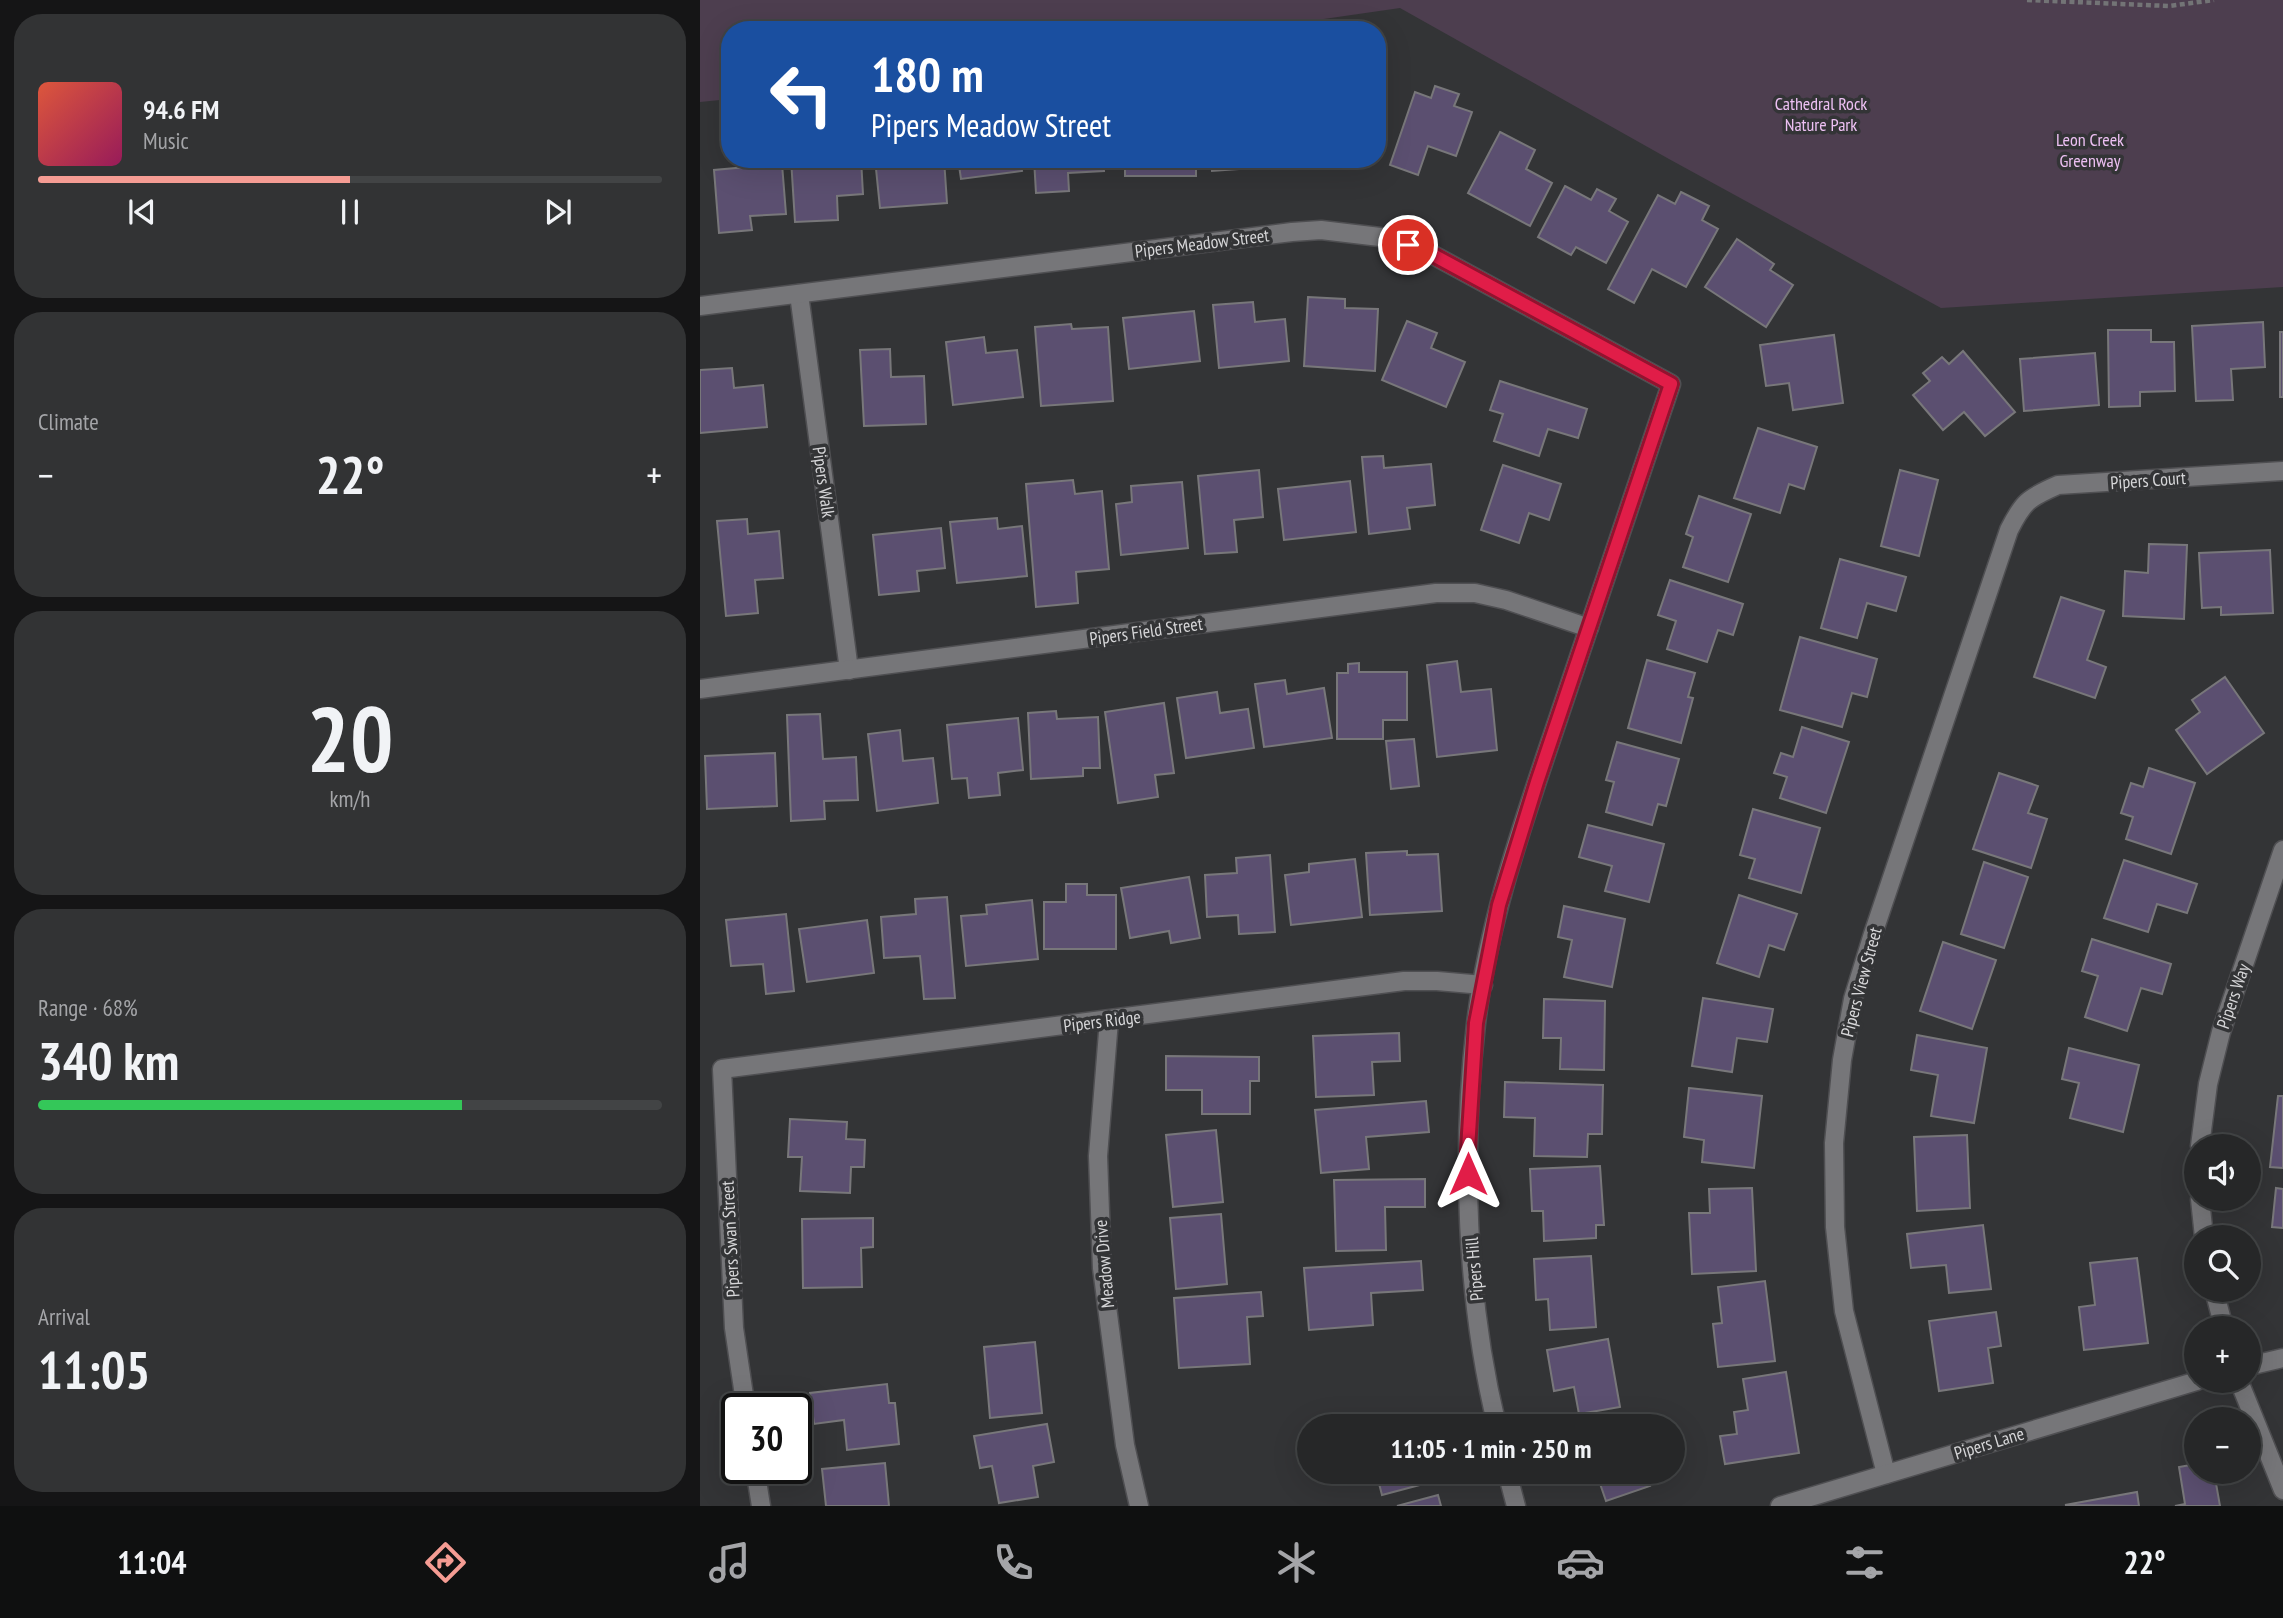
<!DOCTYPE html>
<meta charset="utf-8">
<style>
:root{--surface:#262728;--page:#323334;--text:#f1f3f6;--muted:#a4a5a8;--line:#424445;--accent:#f59c93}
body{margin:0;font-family:"PT Sans Narrow",sans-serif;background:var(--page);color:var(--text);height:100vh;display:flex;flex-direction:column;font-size:26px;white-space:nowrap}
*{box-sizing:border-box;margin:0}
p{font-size:23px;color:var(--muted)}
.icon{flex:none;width:38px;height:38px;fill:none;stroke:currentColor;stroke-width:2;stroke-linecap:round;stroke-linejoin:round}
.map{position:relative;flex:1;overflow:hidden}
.side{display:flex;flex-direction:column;gap:14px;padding:14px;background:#151516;width:700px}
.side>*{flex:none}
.hud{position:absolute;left:21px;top:21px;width:665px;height:147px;border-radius:28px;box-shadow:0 7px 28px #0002,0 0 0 2px var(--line);background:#1a4fa0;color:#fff;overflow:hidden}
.fabs{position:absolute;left:1484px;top:1134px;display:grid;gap:14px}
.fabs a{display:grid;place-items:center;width:77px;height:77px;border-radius:50%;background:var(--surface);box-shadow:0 7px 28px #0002,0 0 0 2px var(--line);font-size:35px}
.speed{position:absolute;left:21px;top:1393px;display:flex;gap:14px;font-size:35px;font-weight:700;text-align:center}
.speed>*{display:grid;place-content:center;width:91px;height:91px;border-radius:50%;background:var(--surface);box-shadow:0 7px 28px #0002,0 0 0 2px var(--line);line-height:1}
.speed .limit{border:4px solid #111;border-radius:10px;background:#fff;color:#111}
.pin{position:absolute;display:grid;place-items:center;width:60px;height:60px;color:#fff;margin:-30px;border:4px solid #fff;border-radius:50%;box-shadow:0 2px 7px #0007}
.me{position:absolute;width:77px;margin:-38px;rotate:0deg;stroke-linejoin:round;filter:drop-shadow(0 0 5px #0008)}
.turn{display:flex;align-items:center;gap:24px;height:147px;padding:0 35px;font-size:32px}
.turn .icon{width:91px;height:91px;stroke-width:2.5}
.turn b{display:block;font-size:49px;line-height:60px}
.big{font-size:52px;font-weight:600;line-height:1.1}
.side .widget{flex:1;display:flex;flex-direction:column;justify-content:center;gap:10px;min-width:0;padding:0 24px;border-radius:28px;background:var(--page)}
.side .dial{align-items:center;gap:0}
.dial b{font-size:91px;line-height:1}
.song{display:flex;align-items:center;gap:21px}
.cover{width:84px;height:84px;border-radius:10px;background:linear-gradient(135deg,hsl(10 70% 55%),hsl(330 70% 35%))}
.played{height:7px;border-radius:4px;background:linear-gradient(90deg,var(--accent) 50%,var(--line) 50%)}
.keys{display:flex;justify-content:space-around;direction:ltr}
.heat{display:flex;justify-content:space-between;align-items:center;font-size:38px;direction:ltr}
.charge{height:10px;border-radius:5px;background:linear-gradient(90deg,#34c759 68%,var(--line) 0)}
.trip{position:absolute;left:597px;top:1414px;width:388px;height:70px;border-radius:35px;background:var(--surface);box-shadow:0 7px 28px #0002,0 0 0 2px var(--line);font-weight:600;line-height:70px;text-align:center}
.tab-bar{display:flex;height:112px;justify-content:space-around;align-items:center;background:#0f1010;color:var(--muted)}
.tab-bar .icon{width:49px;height:49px}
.tab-bar .on{color:var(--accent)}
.tab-bar b{font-size:32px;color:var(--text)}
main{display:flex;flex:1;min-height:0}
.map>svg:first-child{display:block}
</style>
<main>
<section class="side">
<div class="widget">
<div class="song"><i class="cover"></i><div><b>94.6 FM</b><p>Music</p></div></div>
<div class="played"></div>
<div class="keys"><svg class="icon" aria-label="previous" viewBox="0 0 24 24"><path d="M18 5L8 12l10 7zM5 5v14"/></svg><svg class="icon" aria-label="pause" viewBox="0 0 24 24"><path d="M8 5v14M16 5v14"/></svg><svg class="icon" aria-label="next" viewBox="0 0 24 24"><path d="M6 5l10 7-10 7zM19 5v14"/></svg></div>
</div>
<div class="widget"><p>Climate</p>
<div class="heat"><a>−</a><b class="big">22°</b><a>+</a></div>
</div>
<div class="widget dial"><b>20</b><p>km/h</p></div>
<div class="widget"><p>Range · 68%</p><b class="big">340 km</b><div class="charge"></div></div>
<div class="widget"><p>Arrival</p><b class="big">11:05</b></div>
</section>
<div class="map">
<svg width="1583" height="1506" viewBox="0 0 1583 1506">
<rect width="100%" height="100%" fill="#333436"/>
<path fill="#4d3e4f" d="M0,0H1583V287L1241,308L969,159L700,8L547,30H30V99L0,102Z"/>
<g fill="#5b4f70" stroke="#78777a" stroke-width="2">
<path d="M735,86L759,94L754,106L772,112L756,156L728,146L718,175L690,165L715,92L731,98Z"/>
<path d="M800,132L835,150L826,169L852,183L830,226L768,193Z"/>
<path d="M91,159H161L163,194L137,196L138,220L95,222Z"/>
<path d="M175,159H244L247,203L180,208Z"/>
<path d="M258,159H320L322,171L261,179Z"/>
<path d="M334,159H403L404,171L368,173L369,191L336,193Z"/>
<rect x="425" y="159" width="71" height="17"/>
<path d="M511,159H551L552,168L512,171Z"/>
<path d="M82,164L86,214L50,216L52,230L19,233L14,170Z"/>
<path d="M865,186L891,200L897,189L916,199L909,211L928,222L906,263L876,247L871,255L838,237Z"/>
<path d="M981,192L1009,206L1002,220L1018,229L986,287L952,269L934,303L908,289L958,195L975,204Z"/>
<path d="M1037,239L1074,264L1070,270L1093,285L1066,327L1005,287Z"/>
<path d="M608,297L645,299V308L678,309L675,371L604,366Z"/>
<path d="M553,302L555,322L585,319L589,361L519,368L513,305Z"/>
<path d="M494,311L500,361L429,369L423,318Z"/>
<path d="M707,321L737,333L731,348L765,362L746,407L682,380Z"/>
<path d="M1563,322L1565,367L1531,369L1533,400L1496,401L1492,326Z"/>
<path d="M371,324L372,329L408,327L413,401L341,406L335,327Z"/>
<path d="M1408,330H1451V342H1474L1475,391L1440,392V406L1409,407Z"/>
<rect x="1580" y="332" width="3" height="65"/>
<path d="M1134,335L1143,403L1093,410L1089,383L1066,386L1060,345Z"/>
<path d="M284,337L286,353L317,350L323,397L253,405L246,342Z"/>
<path d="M190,349L191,377L224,376L226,424L164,426L160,350Z"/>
<path d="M1263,351L1315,412L1285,436L1264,412L1243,430L1213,395L1230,381L1223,373L1242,357L1249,364Z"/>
<path d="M1395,353L1399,405L1324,411L1320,359Z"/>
<path d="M32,368L34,388L63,385L67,427L0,433V370Z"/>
<path d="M800,381L887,409L878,438L848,429L839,456L794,441L803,414L790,410Z"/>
<path d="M1058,428L1117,447L1104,489L1089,484L1080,513L1034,498Z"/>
<path d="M683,456L684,468L731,464L735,505L707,508L710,529L669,534L662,457Z"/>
<path d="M803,465L861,484L849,520L829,513L819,543L781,530Z"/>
<path d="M559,470L563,517L534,520L537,552L505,554L498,476Z"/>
<path d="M1200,470L1238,480L1219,556L1181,546Z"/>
<path d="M373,480L375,494L402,491L409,569L376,572L378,603L336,607L326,484Z"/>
<path d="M650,481L656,532L584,540L578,489Z"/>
<path d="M482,482L488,548L421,555L416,504L432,502L431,486Z"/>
<path d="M999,496L1051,514L1028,582L983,567L993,537L986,534Z"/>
<path d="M297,518L298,529L322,526L327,576L257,583L250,522Z"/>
<path d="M47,519L48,534L79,531L83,578L55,580L58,613L26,616L17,521Z"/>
<path d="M241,528L245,568L217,571L219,591L179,595L173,535Z"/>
<path d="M1449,544L1487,545L1484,619L1423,616L1425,571L1448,573Z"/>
<path d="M1570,550L1573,613L1521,615V607L1502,608L1499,553Z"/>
<path d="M1140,559L1206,577L1196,611L1167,603L1157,638L1121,628Z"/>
<path d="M970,580L1043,604L1033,635L1018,630L1007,662L967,649L976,621L958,615Z"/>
<path d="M1361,597L1404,611L1387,660L1406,667L1395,698L1334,677Z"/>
<path d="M1100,637L1177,659L1167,697L1152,693L1142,727L1080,710Z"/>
<path d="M947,660L995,673L988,697L993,698L981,743L928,728Z"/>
<path d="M757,661L761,692L791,689L797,750L737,757L727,665Z"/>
<path d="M659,663V672H707V720H683V739H637V673H648V664Z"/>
<path d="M1525,677L1564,733L1507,774L1476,730L1500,712L1492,700Z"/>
<path d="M585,680L587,694L624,688L632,738L564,747L555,684Z"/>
<path d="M517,692L520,713L548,709L554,748L486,758L477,698Z"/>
<path d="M464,703L474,773L455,775L458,797L418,803L405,712Z"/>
<path d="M356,711L357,719L398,717L400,768H383V776L331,779L328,713Z"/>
<path d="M120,714L123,759L156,757L158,800L124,801L125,819L91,821L87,715Z"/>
<path d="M318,718L323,770L298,773L300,795L269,798L267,778L252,779L247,725Z"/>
<path d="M1102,727L1149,742L1126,813L1080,798L1087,777L1074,773L1081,753L1093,757Z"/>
<path d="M200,730L203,761L233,758L238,803L177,811L168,734Z"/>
<path d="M714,739L719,786L691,789L686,741Z"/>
<path d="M917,742L979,759L966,806L958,804L952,825L906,812L914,782L906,780Z"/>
<path d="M75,753L77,806L7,809L5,756Z"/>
<path d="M1449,768L1495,783L1471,854L1426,839L1433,817L1421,813L1431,783L1443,787Z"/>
<path d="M1299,773L1338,786L1328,813L1347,819L1331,868L1273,849Z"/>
<path d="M1053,809L1120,828L1101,893L1049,878L1055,859L1040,855Z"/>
<path d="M888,825L964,844L949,902L905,891L912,866L879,857Z"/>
<path d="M707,851V855L738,854L742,911L670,915L666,853Z"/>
<path d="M570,855L575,932L539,934L538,915L507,917L505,875L537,873L536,858Z"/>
<path d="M655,859L662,917L591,925L585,875L609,872V864Z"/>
<path d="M1424,860L1497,884L1487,913L1457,904L1448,932L1404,918Z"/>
<path d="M1284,862L1328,877L1304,948L1261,934Z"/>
<path d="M489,877L500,938L471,943L469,931L430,938L421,888Z"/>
<path d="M366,884H387V895H416V949H344V902H366Z"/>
<path d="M1039,895L1097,914L1084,950L1069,945L1059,977L1017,963Z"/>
<path d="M247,897L255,998L224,999L220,956L184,958L181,917L216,914L215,899Z"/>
<path d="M332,900L338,959L266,966L261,916L287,914L286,905Z"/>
<path d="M864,906L925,919L912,987L864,977L872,940L858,937Z"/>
<path d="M86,914L94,991L66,994L63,964L31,966L26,920Z"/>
<path d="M167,920L174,973L107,982L99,929Z"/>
<path d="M1392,939L1471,964L1462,994L1441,988L1427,1031L1385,1017L1398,976L1382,971Z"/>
<path d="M1243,942L1296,960L1272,1029L1220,1011Z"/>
<path d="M1003,998L1073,1009L1067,1042L1037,1038L1032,1072L992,1066Z"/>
<path d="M844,999L905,1001L904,1070L860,1069L861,1038H843Z"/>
<path d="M699,1033L700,1061L672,1062L674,1095L616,1097L613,1036Z"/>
<path d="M1217,1035L1287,1048L1274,1123L1231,1116L1238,1075L1211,1070Z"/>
<path d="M1369,1048L1439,1065L1423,1132L1370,1118L1379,1083L1362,1079Z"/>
<path d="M466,1056L559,1057V1081H550V1114H502V1090H466Z"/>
<path d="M805,1082L903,1085L902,1134H888L887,1157L834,1156L835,1118L804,1117Z"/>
<path d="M989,1088L1062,1096L1054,1168L1002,1162L1004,1140L984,1137Z"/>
<path d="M1578,1096H1583V1168L1570,1167Z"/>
<path d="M726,1101L729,1132L666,1137L669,1169L621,1173L615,1110Z"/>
<path d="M90,1119L147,1122L146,1139L165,1140L164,1167H151L150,1193L100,1191L102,1157H88Z"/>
<path d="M516,1130L523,1202L473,1207L466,1135Z"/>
<path d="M1267,1135L1270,1208L1217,1211L1214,1137Z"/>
<path d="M900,1166L904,1225H896V1238L844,1241L843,1211H832L830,1169Z"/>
<path d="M725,1179V1207H685L686,1250L636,1251L634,1180Z"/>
<path d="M1052,1188L1056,1271L992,1274L989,1213H1010L1009,1189Z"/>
<path d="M1576,1188L1583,1189V1228L1572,1227Z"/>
<path d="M521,1214L527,1284L476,1289L470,1218Z"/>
<path d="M173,1218V1247L161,1248L162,1287L103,1288L102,1219Z"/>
<path d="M1283,1225L1291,1289L1249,1293L1246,1265L1211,1268L1207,1234Z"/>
<path d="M891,1256L896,1327L850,1330L848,1299L836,1300L834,1259Z"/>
<path d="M1437,1258L1448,1343L1384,1350L1379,1307L1395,1305L1390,1263Z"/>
<path d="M721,1261L723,1290L671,1293L673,1325L609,1330L604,1268Z"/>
<path d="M1065,1281L1075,1361L1018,1367L1013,1324L1022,1323L1018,1287Z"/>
<path d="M561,1292L563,1316L547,1317L550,1364L479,1368L474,1298Z"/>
<path d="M1296,1312L1301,1346L1288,1348L1293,1383L1239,1391L1229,1321Z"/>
<path d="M908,1339L920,1407L879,1414L874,1387L854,1391L847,1350Z"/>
<path d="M335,1342L342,1413L290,1418L284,1347Z"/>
<path d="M1086,1372L1099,1453L1025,1464L1020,1436L1037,1434L1034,1412L1048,1410L1043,1379Z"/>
<path d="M187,1384L189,1403H195L199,1444L147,1450L144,1420L114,1424L110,1393Z"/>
<path d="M714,1414L717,1426H664Z"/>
<path d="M347,1424L354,1462L333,1466L338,1497L299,1503L292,1466L280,1468L274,1436Z"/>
<path d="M185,1463L189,1506H126L122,1469Z"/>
<path d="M1496,1464V1472H1514L1520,1506H1475L1485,1504L1479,1467Z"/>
<path d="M676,1472H728L731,1482L682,1495Z"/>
<path d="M896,1472H945L950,1486L906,1501Z"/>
<path d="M1437,1492L1439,1506L1365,1505Z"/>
<path d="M738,1495L741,1506H697Z"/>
</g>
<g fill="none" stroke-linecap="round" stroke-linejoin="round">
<g stroke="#4f4f52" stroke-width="21">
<g id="minor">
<path d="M99,294L149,670"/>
<path d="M0,306L592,232L621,230L680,237L735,256L971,384C933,497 895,609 857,722C824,820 788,921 776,1024C761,1153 766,1300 797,1426"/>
<path d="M0,689L736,593H775L806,600L889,628"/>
<path d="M409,1020L398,1156L402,1268L425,1445L439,1506"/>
<path d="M1500,1146L1508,1084L1521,1032L1583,850"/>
<path d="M1500,1199L1504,1237"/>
<path d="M1514,1290L1524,1328"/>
<path d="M1549,1366L1583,1358"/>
<path d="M1539,1381L1583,1490"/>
<path d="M46,1409L34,1328L22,1069L704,981H737L783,985"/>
<path d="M55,1468L61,1506"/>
<path d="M807,1472L816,1506"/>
<path d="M1186,1474L1144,1311L1135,1227L1134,1143L1142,1060L1153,999L1173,934L1309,530C1323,502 1328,498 1358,485L1583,471"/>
<path d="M1080,1506L1497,1381"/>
</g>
</g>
<path stroke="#737476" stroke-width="4.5" stroke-dasharray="5 3.5" stroke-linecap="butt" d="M1327,0L1469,6L1514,0"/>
<use href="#minor" stroke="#767679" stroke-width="18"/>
</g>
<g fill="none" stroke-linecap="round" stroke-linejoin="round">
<g stroke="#92132f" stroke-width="18">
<path id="route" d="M708,245L735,256L971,384L837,782L799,905L776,1023L768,1149V1174"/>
</g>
<use href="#route" stroke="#e11d48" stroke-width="12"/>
</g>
<g text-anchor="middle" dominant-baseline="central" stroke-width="7" stroke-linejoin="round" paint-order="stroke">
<g font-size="18" fill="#edc0f3" stroke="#333436">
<text x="1121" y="103">Cathedral Rock<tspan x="1121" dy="21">Nature Park</tspan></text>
<text x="1390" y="139">Leon Creek<tspan x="1390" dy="21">Greenway</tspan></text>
</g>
<g font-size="18" fill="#d6d6d8" stroke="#333436">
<text transform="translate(502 243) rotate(-7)">Pipers Meadow Street</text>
<text transform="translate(1448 480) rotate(-4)">Pipers Court</text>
<text transform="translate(124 482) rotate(82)">Pipers Walk</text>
<text transform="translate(446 631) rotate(-8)">Pipers Field Street</text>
<text transform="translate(1161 982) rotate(-75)">Pipers View Street</text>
<text transform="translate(1533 996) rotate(-71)">Pipers Way</text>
<text transform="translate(402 1021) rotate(-7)">Pipers Ridge</text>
<text transform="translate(30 1239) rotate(-93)">Pipers Swan Street</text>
<text transform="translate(404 1264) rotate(-95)">Meadow Drive</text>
<text transform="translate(774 1269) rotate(-95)">Pipers Hill</text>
<text transform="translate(1289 1443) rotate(-17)">Pipers Lane</text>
</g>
</g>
</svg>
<div class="fabs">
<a><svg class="icon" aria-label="sound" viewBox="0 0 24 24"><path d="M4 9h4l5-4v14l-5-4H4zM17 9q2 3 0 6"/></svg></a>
<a><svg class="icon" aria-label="search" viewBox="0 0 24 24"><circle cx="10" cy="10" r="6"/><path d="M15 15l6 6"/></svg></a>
<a>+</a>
<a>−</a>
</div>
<div class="speed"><div class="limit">30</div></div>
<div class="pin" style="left:708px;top:245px;background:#d93025"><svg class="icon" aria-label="arrive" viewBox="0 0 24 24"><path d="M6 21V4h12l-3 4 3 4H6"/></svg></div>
<svg class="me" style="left:768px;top:1174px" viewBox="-20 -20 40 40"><path d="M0-17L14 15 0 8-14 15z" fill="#e11d48" stroke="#fff" stroke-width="4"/></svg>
<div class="trip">11:05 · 1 min · 250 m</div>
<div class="hud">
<div class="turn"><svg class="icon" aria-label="left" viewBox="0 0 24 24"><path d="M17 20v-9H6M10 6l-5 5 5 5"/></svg><div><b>180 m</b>Pipers Meadow Street</div></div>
</div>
</div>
</main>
<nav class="tab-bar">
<b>11:04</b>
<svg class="icon on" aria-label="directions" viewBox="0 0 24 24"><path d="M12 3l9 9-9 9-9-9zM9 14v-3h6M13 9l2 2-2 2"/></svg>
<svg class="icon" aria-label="music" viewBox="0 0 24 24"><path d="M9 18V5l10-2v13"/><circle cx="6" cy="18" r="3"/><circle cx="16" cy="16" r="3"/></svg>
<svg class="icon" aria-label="phone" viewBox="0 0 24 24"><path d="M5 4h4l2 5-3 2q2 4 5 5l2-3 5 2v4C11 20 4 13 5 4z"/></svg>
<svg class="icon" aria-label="climate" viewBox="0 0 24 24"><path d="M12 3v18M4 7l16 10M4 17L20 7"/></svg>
<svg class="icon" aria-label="car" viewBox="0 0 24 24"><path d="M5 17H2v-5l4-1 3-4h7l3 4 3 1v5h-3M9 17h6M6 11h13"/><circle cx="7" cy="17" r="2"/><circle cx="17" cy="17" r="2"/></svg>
<svg class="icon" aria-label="filters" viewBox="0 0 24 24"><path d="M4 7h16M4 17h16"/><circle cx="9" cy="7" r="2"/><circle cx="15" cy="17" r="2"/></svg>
<b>22°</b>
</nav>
